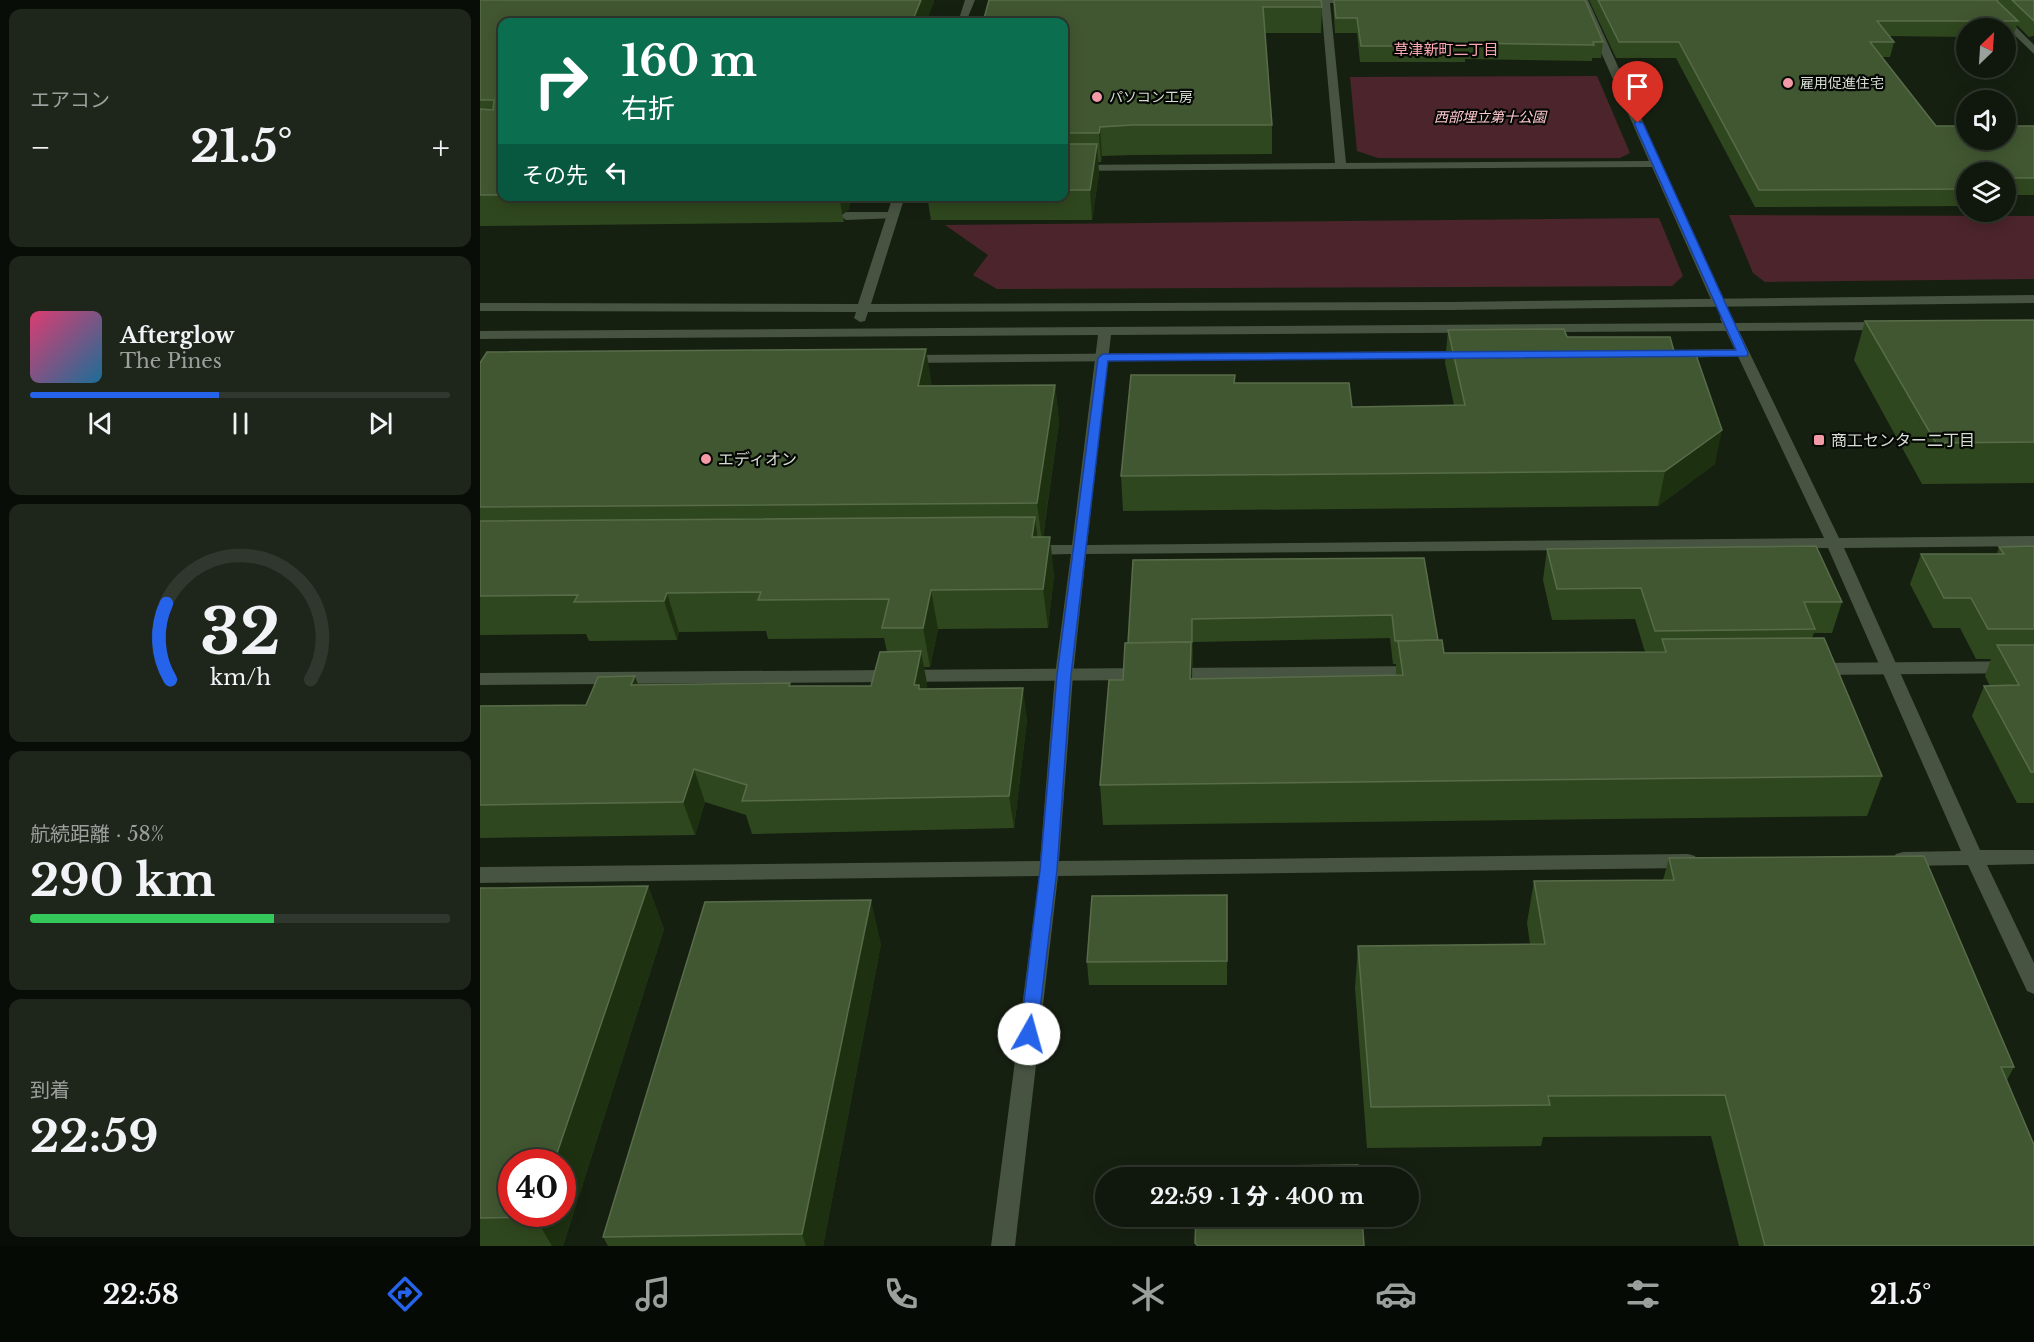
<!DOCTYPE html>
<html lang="ja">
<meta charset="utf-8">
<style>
:root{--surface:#10180d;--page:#1e251b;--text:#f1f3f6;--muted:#9ca09d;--line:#30372e;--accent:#2563eb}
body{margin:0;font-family:"Libre Baskerville","Noto Sans JP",serif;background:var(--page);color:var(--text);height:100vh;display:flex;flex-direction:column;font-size:22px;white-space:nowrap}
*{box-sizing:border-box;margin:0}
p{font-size:20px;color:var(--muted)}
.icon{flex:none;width:33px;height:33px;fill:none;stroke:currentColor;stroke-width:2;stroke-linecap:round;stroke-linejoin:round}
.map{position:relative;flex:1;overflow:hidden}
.sheet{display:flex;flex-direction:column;gap:9px;padding:9px;background:#090d07;width:480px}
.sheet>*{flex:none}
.top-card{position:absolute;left:18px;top:18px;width:570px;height:183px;border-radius:12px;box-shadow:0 3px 15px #0003,0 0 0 2px var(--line);background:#0b6e4f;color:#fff;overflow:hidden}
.needle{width:39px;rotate:25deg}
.tools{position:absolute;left:1476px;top:18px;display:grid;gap:12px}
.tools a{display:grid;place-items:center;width:60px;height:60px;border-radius:50%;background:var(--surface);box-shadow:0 3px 15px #0003,0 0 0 2px var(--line);font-size:30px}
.speed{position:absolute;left:18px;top:1149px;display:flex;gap:12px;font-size:30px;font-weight:700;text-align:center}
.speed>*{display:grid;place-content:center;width:78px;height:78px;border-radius:50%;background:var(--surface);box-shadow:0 3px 15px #0003,0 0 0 2px var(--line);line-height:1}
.speed .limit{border:9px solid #d22;background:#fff;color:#111}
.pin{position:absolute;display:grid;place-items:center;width:51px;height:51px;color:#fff;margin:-62px -26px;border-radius:50% 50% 50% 0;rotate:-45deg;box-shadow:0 0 6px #0007}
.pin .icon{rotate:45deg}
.me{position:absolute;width:66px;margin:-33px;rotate:7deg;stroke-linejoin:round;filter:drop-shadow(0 0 4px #0008)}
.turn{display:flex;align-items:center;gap:21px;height:126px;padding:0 24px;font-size:27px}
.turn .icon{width:78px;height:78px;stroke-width:2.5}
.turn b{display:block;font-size:42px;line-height:51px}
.then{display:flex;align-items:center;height:57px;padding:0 24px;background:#0003;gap:12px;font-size:22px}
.big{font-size:45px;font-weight:800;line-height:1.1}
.sheet .widget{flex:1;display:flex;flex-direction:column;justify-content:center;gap:9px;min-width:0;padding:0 21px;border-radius:12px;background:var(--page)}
.sheet .dial{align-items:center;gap:0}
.dial svg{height:156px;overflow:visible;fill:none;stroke:var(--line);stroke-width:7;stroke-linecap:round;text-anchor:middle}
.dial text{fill:var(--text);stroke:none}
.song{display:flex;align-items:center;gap:18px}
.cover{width:72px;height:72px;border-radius:9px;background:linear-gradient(135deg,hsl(340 70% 55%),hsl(200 70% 35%))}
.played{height:6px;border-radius:3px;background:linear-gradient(90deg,var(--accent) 45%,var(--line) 45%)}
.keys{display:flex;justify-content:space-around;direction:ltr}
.heat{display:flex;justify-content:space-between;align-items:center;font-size:33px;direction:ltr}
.charge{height:9px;border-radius:4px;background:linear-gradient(90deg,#34c759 58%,var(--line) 0)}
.trip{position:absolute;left:615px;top:1167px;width:324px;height:60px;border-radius:30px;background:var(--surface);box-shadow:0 3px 15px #0003,0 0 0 2px var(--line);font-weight:800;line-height:60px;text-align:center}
.tab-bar{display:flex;height:96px;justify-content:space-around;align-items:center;background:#060a05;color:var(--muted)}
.tab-bar .icon{width:42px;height:42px}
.tab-bar .on{color:var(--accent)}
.tab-bar b{font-size:27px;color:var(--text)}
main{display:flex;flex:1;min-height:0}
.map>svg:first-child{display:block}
</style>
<main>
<section class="sheet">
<div class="widget"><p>エアコン</p>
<div class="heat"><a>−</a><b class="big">21.5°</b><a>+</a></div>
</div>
<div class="widget">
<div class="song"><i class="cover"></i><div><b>Afterglow</b><p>The Pines</p></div></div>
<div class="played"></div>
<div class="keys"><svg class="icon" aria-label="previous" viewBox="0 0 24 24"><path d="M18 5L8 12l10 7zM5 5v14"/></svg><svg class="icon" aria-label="pause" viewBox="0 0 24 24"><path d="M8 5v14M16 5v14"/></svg><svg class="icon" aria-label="next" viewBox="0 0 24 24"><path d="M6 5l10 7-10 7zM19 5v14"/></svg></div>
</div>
<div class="widget dial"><svg viewBox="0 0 100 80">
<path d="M14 69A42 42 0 1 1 86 69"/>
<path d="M14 69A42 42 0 0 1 12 30" stroke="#2563eb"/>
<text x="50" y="56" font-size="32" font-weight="700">32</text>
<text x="50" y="72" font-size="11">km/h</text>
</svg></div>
<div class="widget"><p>航続距離 · 58%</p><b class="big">290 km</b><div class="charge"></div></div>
<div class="widget"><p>到着</p><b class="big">22:59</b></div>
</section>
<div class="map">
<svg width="1554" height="1246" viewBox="0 0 1554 1246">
<rect width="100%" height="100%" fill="#162011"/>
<g fill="#4b252b">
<path d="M1117,76L1150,153L1140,158H898L877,151L870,77Z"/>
<path d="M1249,215L1554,216V279L1285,282L1273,273Z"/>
<path d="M1179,218L1203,276L1192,286L517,289L493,275L508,255L465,225Z"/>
</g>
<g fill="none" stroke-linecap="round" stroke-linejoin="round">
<path fill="#475441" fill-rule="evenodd" d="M413,212L417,214V218L366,220L360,216L366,212Z"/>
<g fill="#475441" fill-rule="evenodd">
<path d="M816,0H913L908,3H850L866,163L1169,161L1098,0H1108L1245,304L1244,307L1239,308L1233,304L1172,167L584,171V165L855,163L841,3H821Z"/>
<path d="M1488,0H1554V3H1493Z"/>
<path d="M1517,14H1523L1554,45V54L1517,18Z"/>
<path d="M1263,349L1268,350V356L1195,358L1188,354L1195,350Z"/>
<path d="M986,351L991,352V358L427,363L420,359L427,355Z"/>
<path d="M1554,661V673L1336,675L1327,669L1336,663Z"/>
<path d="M938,666L947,672L944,676L691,680L682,674L691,668Z"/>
<path d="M665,668L674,674L665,680L0,685V673Z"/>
</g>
<g fill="#475441" fill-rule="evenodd">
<path d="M485,0H495L486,22H478Z"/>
<path d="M413,196H425L391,304L971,302L1554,295V303L971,310L388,312L385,321L380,322L374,318L376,312L0,311V303L378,304Z"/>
<path d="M1246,314L1251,315L1255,323L1403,322L1409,326L1403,330L1259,331L1359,538L1554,536V546L1364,548L1500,850H1554V864L1507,865L1554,963V994L1547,991L1488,865L1423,866L1416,864L1413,859L1416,854L1423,852L1481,851L1348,548L606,554L593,675L579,861L1208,854L1215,856L1218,861L1215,866L1208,868L578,876L535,1246H511L559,876L0,883V867L560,861L575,675L591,554L550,555L542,550L550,545H592L618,335L0,339V331L1242,323L1240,318ZM1246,331L1344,538L607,545L631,335Z"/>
</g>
</g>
<g fill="#2f471e" fill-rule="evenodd">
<path d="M0,0L454,1L446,22H22V196H373L368,210L362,213L364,222L0,226Z"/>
<path d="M509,0L842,7L841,33H785L792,125V154L653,155L622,156L621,162H618L619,173L612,220H451L447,196H584V22Z"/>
<path d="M853,0H1105L1123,42L1121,58H1112V61L985,59V62H880L877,33H855Z"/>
<path d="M1109,0H1516L1518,3L1519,0H1554V36L1549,37L1537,25L1533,37H1526V28H1486V37L1410,36L1414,42L1410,57H1402L1456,126H1554V195H1526V172H1486V206L1275,207L1196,58H1136Z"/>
<path d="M1554,320V483L1442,484L1374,360L1385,321Z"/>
<path d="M968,330L1087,337L1194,351L1235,464L1178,506L643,511L641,476L755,383L872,407L974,405L965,363Z"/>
<path d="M0,363L452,386L575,385L579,422L563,537L574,575L568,628L458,629L450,667H444L447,684L446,689L547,720L534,828L272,834L266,815L225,802L215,835L0,838V706L106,705L155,676L158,685L310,683V686H391L407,652L404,638L288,639L286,631L199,632L197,640L109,641L106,634L0,635Z"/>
<path d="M1554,546V803H1537L1492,716L1504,686H1510L1505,676L1511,659H1496L1480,628H1453L1430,584L1441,554H1517L1519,547Z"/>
<path d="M1067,549L1362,602L1352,633H1334L1332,638L1402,776L1387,816L623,825L620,785L643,680L648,643L653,560L944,558L958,640L964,653L1165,652L1155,619L1072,620L1063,580ZM910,638L913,664H916V675L712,679L713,642Z"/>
<path d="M1189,858L1534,1067L1527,1080L1554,1246H1259L1231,1136L1063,1137L1061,1146L887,1148L875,988L878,946L1050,944L1047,923L1054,881L1183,880Z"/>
<path d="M168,886L184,929L83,1246H0V888Z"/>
<path d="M747,895V985H609L607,962Z"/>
<path d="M401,944L343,1246H128L123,1237Z"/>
</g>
<g fill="#1d3110">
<path d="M441,0H454V1L446,22H432Z"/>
<path d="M620,127L622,156L621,162L619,133Z"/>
<path d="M617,144L619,173L612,220L610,190Z"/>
<path d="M359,196H373L368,210L362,213Z"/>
<path d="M446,349L452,386H438Z"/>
<path d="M575,385L579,422L562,542L557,503Z"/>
<path d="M1242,430L1235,464L1178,506L1185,471Z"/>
<path d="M555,517L560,556L552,537Z"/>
<path d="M570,537L574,575L568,628L563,589Z"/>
<path d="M451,590L458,629L450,667L443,628Z"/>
<path d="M187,593L199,632L197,640L184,601Z"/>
<path d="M712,619L713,642V665L712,642Z"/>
<path d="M711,642L712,682L710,679Z"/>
<path d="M441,651L447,684L443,704L434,685Z"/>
<path d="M155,676L166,709L151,685Z"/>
<path d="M543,688L547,720L534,828L529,796Z"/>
<path d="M214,769L225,802L215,835L203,802Z"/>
<path d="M168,886L184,929L83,1246H72L55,1217L57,1214H82V1162H74Z"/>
<path d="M747,895L748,918L747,985Z"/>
<path d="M391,900L401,944L343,1246H326L322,1234Z"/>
</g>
<g fill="#415731" stroke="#586c4a" stroke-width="1.5">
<path d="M0,0H441L432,22H22V195H0V109L13,110L14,100H0Z"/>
<path d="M509,0H841L842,7H783L792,125H652L620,127L619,133H584V22H503Z"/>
<path d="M854,0H1105L1123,42H1113L1114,45L985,43L986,46H881L877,18H856Z"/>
<path d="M1118,0H1516L1538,21H1397L1414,42H1390L1456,126H1486V140H1526V126H1554V178H1526V172H1486V189L1279,190L1199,42H1139Z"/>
<path d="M1532,0H1554V21Z"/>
<path d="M584,144H617L610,190H584Z"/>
<path d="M1554,320V442L1456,443L1385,321Z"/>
<path d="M1084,329L1087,337H1190L1194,351L1215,352L1242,430L1185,471L641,476L651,375H755L754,383H869L872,407L985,405L968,330Z"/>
<path d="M446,349L438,386L575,385L557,503L0,507V363L7,352Z"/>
<path d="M555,517L552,537H570L563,589L451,590L443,628H402L409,599L278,600L281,592L187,593L184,601L94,602L98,595L0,596V521Z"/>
<path d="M1336,546L1362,602H1324L1335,629L1175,631L1161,588L1077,589L1067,549Z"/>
<path d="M1554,546V629H1508L1491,598H1464L1441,554H1524L1519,547Z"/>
<path d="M944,558L958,640L915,641L912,615L712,619V642L648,643L653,560Z"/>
<path d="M1344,638L1402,776L620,785L629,680H643L645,643L711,642L710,679L923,675L918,641L962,640L964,653L1186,652L1182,639Z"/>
<path d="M1517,645H1554V772H1551L1504,686L1539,685Z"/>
<path d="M441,651L434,685H439V689L543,688L529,796L262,801L267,785L214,769L203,802L0,805V706L106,705L118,677L155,676L151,685L310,683L309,686H391L400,652Z"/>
<path d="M1444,856L1534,1067H1521L1554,1145V1246H1285L1245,1095L1068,1096L1070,1105L891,1107L878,946L1065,944L1054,881L1194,880L1189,858Z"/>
<path d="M168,886L74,1162H32V1214H57L55,1217L0,1218V888Z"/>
<path d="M747,895V961L607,962L612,896Z"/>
<path d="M391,900L322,1234L123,1237L225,902Z"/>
<path d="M878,1165L879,1178H716V1167Z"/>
<path d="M716,1216H882L884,1246H718L715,1243Z"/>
</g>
<path fill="#2563eb" stroke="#184099" stroke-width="1.5" d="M1158,121L1163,123L1268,353L1267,356L628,361L591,675L577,870L557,1034L555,1040L549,1042L542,1040L540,1034L560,870L577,675L618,358L623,354L1256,350L1154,123Z"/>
<g fill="#f39aa7" stroke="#050804" stroke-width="2">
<circle cx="1308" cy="83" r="6"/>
<circle cx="617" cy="97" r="6"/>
<rect x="1333" y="434" width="12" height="12" rx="3"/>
<circle cx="226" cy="459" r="6"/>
</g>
<g text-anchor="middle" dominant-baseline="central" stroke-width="4.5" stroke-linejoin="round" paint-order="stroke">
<g font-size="14" fill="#d6ddd2" stroke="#050804" text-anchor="start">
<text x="1320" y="83">雇用促進住宅</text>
<text x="629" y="97">パソコン工房</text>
</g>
<g font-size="14" font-style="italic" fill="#ffc7ce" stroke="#050804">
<text x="1010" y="117">西部埋立第十公園</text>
</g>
<g font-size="15" fill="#fca8b3" stroke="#050804">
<text x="966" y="49">草津新町二丁目</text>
</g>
<g font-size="16" fill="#d6ddd2" stroke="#050804" text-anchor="start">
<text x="1351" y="440">商工センター二丁目</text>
<text x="238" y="459">エディオン</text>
</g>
</g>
</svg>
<div class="tools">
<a><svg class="needle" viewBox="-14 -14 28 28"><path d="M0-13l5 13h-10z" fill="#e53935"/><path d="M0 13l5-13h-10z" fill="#9ca09d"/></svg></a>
<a><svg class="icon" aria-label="sound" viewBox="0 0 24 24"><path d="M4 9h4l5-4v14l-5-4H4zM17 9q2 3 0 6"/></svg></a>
<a><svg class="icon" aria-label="layers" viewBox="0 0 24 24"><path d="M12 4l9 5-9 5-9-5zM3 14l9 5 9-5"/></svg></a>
</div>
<div class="speed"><div class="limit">40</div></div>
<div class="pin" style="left:1158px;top:123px;background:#d93025"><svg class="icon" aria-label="arrive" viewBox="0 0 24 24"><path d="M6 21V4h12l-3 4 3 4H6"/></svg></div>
<svg class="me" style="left:549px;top:1034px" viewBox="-20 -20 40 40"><circle r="19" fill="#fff"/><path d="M0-13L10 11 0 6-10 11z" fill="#2563eb"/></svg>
<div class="trip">22:59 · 1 分 · 400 m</div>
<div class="top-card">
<div class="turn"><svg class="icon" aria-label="right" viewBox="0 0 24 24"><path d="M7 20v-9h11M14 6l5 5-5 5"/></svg><div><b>160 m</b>右折</div></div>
<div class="then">その先<svg class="icon" aria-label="left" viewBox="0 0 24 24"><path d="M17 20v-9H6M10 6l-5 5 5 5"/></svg></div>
</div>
</div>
</main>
<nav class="tab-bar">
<b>22:58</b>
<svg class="icon on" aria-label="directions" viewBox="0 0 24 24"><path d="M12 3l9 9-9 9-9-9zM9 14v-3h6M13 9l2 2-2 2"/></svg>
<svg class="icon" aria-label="music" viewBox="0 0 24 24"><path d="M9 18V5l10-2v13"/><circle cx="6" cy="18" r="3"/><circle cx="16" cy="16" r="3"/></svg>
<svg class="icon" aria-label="phone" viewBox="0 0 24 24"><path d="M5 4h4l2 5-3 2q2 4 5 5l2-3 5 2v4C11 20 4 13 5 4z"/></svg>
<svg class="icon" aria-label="climate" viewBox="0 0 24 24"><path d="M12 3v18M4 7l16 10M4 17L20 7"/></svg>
<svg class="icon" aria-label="car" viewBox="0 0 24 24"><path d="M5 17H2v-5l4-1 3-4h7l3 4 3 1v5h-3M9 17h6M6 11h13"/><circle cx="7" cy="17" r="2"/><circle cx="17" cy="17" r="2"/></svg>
<svg class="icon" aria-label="filters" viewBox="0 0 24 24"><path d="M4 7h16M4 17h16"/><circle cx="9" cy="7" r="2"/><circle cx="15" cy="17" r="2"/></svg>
<b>21.5°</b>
</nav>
